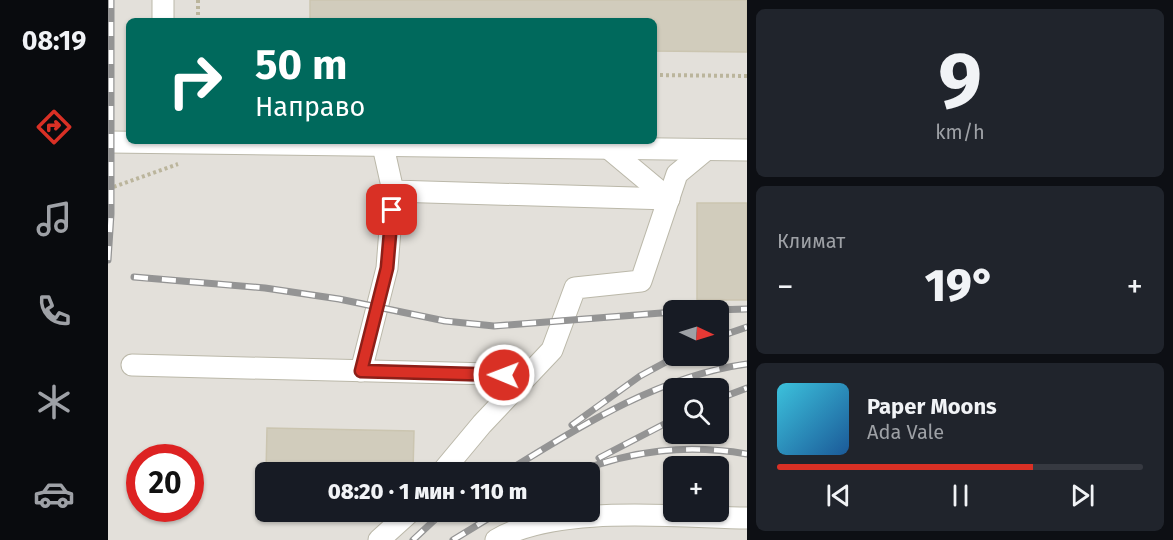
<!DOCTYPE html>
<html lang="ru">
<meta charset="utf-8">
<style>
:root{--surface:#171b24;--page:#20242c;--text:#f1f3f6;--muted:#9ea1a6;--line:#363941;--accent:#d93025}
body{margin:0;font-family:"Fira Sans",sans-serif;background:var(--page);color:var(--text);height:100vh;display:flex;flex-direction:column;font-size:22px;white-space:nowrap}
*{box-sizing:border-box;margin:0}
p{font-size:20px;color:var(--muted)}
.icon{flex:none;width:33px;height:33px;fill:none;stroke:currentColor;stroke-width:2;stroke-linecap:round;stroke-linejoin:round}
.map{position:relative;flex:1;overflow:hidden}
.drawer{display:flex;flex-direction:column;gap:9px;padding:9px;background:#0d0f14;width:426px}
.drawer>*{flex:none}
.guide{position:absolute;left:18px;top:18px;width:531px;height:126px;border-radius:9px;box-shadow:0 2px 4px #0004;background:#00695c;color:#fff;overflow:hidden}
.needle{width:39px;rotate:94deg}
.tools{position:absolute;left:555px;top:300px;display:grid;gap:12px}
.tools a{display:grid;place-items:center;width:66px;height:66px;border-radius:9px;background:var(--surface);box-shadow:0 2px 4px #0004;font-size:30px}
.speed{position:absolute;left:18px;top:444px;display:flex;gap:12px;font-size:30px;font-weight:700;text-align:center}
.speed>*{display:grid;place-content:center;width:78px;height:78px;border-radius:50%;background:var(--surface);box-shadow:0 2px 4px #0004;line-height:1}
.speed .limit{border:9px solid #d22;background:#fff;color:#111}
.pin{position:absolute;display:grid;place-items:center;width:51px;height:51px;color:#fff;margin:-26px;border-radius:12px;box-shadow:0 3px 9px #0006}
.me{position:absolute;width:66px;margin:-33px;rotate:271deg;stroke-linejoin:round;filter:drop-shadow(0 0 4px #0008)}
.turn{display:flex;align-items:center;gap:21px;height:126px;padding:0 30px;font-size:27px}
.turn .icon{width:78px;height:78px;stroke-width:2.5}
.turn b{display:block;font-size:42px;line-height:51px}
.big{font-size:45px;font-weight:800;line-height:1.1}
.drawer .card{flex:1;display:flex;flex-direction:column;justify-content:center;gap:9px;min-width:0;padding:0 21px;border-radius:9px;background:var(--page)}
.drawer .dial{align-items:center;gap:0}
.dial b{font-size:78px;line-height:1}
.song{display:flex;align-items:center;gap:18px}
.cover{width:72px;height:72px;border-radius:9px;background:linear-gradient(135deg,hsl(190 70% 55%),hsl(210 70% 35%))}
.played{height:6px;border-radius:3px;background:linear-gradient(90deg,var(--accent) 70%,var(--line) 70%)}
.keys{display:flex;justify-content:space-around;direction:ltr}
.heat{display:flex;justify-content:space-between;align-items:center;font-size:33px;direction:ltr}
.trip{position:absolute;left:147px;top:462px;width:345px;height:60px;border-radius:9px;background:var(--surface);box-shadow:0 2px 4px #0004;font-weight:800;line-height:60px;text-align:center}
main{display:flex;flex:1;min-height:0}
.tab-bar{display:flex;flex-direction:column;width:108px;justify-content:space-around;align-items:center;background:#090b0e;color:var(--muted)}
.tab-bar .icon{width:42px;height:42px}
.tab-bar .selected{color:var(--accent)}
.tab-bar b{font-size:27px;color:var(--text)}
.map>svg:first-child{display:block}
</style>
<main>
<nav class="tab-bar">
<b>08:19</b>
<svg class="icon selected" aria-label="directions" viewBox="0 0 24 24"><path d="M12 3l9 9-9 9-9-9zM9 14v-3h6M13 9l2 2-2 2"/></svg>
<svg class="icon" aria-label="music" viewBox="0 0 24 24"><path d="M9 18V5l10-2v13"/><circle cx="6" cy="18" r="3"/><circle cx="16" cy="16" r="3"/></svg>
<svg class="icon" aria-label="phone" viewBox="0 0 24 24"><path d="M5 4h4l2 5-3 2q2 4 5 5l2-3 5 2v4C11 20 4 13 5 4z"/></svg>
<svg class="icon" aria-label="climate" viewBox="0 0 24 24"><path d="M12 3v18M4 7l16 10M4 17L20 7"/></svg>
<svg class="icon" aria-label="car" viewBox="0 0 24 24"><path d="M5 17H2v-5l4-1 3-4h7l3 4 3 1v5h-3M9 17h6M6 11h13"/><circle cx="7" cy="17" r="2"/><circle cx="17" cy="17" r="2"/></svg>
</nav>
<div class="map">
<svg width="639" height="540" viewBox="0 0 639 540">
<rect width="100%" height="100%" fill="#f1efe5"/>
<path fill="#e3e0da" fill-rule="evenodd" d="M0,0H639V540H0ZM21,21H546V141H21ZM566,310H610V356H566ZM566,388H610V434H566ZM32,458H82V508H32ZM566,466H610V512H566ZM158,472H482V512H158Z"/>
<g fill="#d1ccbc" stroke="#cbc5b0" stroke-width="1.5">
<path d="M202,0H639V52L546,51V21H202Z"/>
<rect x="589" y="203" width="50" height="97"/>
<path d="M159,428L306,431L305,472H158Z"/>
</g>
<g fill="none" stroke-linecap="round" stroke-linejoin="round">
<g stroke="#bbb8a9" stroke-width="23">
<g id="minor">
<path d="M55,21V0"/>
<path d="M0,142L639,150"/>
<path d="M275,146L285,191L561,199"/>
<path d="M500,148L561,199"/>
<path d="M24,365L419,375"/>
<path d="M253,371L279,268L285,191"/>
<path d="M334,472L374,424L444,350L467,288L533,281L569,174L598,150"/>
<path d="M271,540L302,512"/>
<path d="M388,540C447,504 569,517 639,518"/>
</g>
</g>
<g stroke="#bbb59c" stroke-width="4" stroke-dasharray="3 3" stroke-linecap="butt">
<path d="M90,21V0"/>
<path d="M546,75L639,76"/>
<path d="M0,189L70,164"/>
</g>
<use href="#minor" stroke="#fff" stroke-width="21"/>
<g stroke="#949494" stroke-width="7">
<g id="rail">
<path d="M0,260L3,214V0"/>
<path d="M26,277L157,288L231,299L337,321L386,326L566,312"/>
<path d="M605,310L639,309"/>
<path d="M610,337L639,327"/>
<path d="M610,399L639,388"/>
<path d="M464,425L532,376L569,356"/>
<path d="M491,458L566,419"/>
<path d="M398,472C471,427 551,376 639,364"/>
<path d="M469,472C525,450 579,444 639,454"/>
<path d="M305,540L335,512"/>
<path d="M345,540L391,512"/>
</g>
</g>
<use href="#rail" stroke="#fff" stroke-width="4.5" stroke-dasharray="14" stroke-linecap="butt"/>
</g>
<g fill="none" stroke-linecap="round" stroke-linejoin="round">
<g stroke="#8d1f18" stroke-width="15">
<path id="route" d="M284,210L279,268L253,371L396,375"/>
</g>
<use href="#route" stroke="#d93025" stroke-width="10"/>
</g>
</svg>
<div class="tools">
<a><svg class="needle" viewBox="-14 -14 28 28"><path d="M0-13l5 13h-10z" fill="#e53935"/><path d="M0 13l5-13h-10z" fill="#9ea1a6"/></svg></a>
<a><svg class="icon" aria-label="search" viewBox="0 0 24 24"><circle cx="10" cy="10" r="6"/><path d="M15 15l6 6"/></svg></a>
<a>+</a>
</div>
<div class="speed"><div class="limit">20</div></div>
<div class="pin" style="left:284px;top:210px;background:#d93025"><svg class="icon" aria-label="arrive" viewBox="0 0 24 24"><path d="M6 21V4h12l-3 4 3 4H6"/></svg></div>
<svg class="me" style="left:396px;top:375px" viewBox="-20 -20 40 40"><circle r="17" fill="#d93025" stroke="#fff" stroke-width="3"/><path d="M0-11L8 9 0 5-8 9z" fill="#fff"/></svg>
<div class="trip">08:20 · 1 мин · 110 m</div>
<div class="guide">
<div class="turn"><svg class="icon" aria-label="right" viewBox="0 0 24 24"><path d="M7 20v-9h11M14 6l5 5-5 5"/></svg><div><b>50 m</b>Направо</div></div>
</div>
</div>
<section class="drawer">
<div class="card dial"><b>9</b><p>km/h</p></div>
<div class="card"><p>Климат</p>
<div class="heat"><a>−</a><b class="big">19°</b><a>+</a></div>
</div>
<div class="card">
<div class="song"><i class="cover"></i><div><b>Paper Moons</b><p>Ada Vale</p></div></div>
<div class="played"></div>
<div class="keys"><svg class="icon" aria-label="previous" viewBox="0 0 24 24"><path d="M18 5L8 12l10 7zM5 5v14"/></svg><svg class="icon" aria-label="pause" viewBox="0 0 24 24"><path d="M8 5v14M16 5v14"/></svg><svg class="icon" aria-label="next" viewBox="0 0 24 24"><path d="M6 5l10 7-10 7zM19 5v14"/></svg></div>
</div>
</section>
</main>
